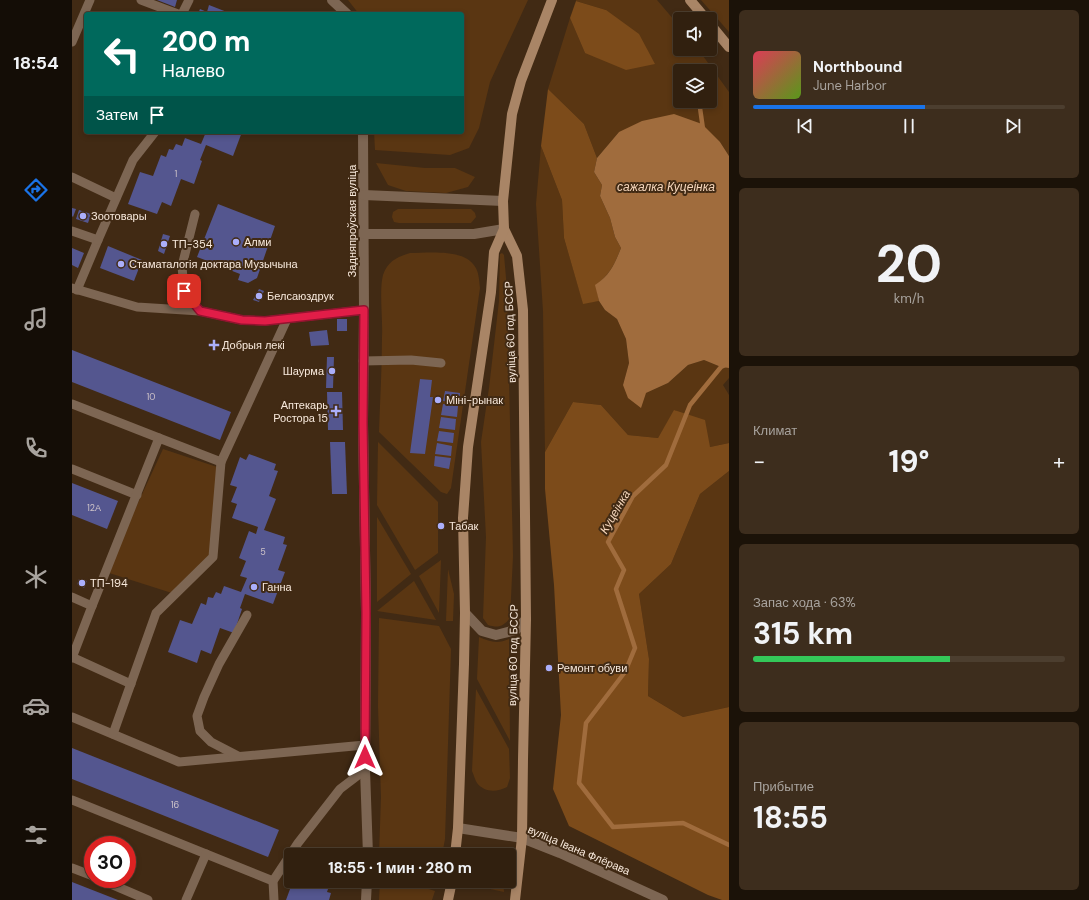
<!DOCTYPE html>
<html lang="ru">
<meta charset="utf-8">
<style>
:root{--surface:#31200f;--page:#3d2d1d;--text:#f1f3f6;--muted:#a8a39e;--line:#4c3e2f;--accent:#1a73e8}
body{margin:0;font-family:"DM Sans",sans-serif;background:var(--page);color:var(--text);height:100vh;display:flex;flex-direction:column;font-size:15px;white-space:nowrap}
*{box-sizing:border-box;margin:0}
p{font-size:13px;color:var(--muted)}
.icon{flex:none;width:22px;height:22px;fill:none;stroke:currentColor;stroke-width:2;stroke-linecap:round;stroke-linejoin:round}
.map{position:relative;flex:1;overflow:hidden}
.panel{display:flex;flex-direction:column;gap:10px;padding:10px;background:#1b1208;width:360px}
.panel>*{flex:none}
.top-card{position:absolute;left:12px;top:12px;width:380px;height:122px;border-radius:4px;box-shadow:0 2px 6px #0003,0 0 0 1px var(--line);background:#00695c;color:#fff;overflow:hidden}
.controls{position:absolute;left:601px;top:12px;display:grid;gap:8px}
.controls a{display:grid;place-items:center;width:44px;height:44px;border-radius:4px;background:var(--surface);box-shadow:0 2px 6px #0003,0 0 0 1px var(--line);font-size:20px}
.speed{position:absolute;left:12px;top:836px;display:flex;gap:8px;font-size:20px;font-weight:700;text-align:center}
.speed>*{display:grid;place-content:center;width:52px;height:52px;border-radius:50%;background:var(--surface);box-shadow:0 2px 6px #0003,0 0 0 1px var(--line);line-height:1}
.speed .limit{border:6px solid #d22;background:#fff;color:#111}
.pin{position:absolute;display:grid;place-items:center;width:34px;height:34px;color:#fff;margin:-17px;border-radius:8px;box-shadow:0 2px 6px #0006}
.me{position:absolute;width:44px;margin:-22px;rotate:0deg;stroke-linejoin:round;filter:drop-shadow(0 0 3px #0008)}
.turn{display:flex;align-items:center;gap:14px;height:84px;padding:0 12px;font-size:18px}
.turn .icon{width:52px;height:52px;stroke-width:2.5}
.turn b{display:block;font-size:28px;line-height:34px}
.then{display:flex;align-items:center;height:38px;padding:0 12px;background:#0003;gap:8px;font-size:15px}
.big{font-size:30px;font-weight:700;line-height:1.1}
.panel .card{flex:1;display:flex;flex-direction:column;justify-content:center;gap:6px;min-width:0;padding:0 14px;border-radius:6px;background:var(--page)}
.panel .dial{align-items:center;gap:0}
.dial b{font-size:52px;line-height:1}
.song{display:flex;align-items:center;gap:12px}
.cover{width:48px;height:48px;border-radius:6px;background:linear-gradient(135deg,hsl(350 70% 55%),hsl(90 70% 35%))}
.played{height:4px;border-radius:2px;background:linear-gradient(90deg,var(--accent) 55%,var(--line) 55%)}
.keys{display:flex;justify-content:space-around;direction:ltr}
.heat{display:flex;justify-content:space-between;align-items:center;font-size:22px;direction:ltr}
.charge{height:6px;border-radius:3px;background:linear-gradient(90deg,#34c759 63%,var(--line) 0)}
.trip{position:absolute;left:212px;top:848px;width:232px;height:40px;border-radius:4px;background:var(--surface);box-shadow:0 2px 6px #0003,0 0 0 1px var(--line);font-weight:700;line-height:40px;text-align:center}
main{display:flex;flex:1;min-height:0}
.tabs{display:flex;flex-direction:column;width:72px;justify-content:space-around;align-items:center;background:#140d06;color:var(--muted)}
.tabs .icon{width:28px;height:28px}
.tabs .selected{color:var(--accent)}
.tabs b{font-size:18px;color:var(--text)}
.map>svg:first-child{display:block}
</style>
<main>
<nav class="tabs">
<b>18:54</b>
<svg class="icon selected" aria-label="directions" viewBox="0 0 24 24"><path d="M12 3l9 9-9 9-9-9zM9 14v-3h6M13 9l2 2-2 2"/></svg>
<svg class="icon" aria-label="music" viewBox="0 0 24 24"><path d="M9 18V5l10-2v13"/><circle cx="6" cy="18" r="3"/><circle cx="16" cy="16" r="3"/></svg>
<svg class="icon" aria-label="phone" viewBox="0 0 24 24"><path d="M5 4h4l2 5-3 2q2 4 5 5l2-3 5 2v4C11 20 4 13 5 4z"/></svg>
<svg class="icon" aria-label="climate" viewBox="0 0 24 24"><path d="M12 3v18M4 7l16 10M4 17L20 7"/></svg>
<svg class="icon" aria-label="car" viewBox="0 0 24 24"><path d="M5 17H2v-5l4-1 3-4h7l3 4 3 1v5h-3M9 17h6M6 11h13"/><circle cx="7" cy="17" r="2"/><circle cx="17" cy="17" r="2"/></svg>
<svg class="icon" aria-label="filters" viewBox="0 0 24 24"><path d="M4 7h16M4 17h16"/><circle cx="9" cy="7" r="2"/><circle cx="15" cy="17" r="2"/></svg>
</nav>
<div class="map">
<svg width="657" height="900" viewBox="0 0 657 900">
<rect width="100%" height="100%" fill="#412a14"/>
<g fill="#5a3612" fill-rule="evenodd">
<path d="M276,0H456L418,82L407,128L397,148L378,155L303,150L302,132H390V14H287Z"/>
<path d="M504,0H585L608,27V49H626L657,92V156L648,142L547,132L525,158L512,124L476,89L498,18L513,53L534,10L504,1ZM608,71H638V101H608Z"/>
<path d="M629,0H657V32Z"/>
<path d="M469,146L490,200L492,238L511,303L527,301L533,310L545,319L554,339L557,363L551,385L574,393L596,383L616,365L632,360L649,367L657,368V378L651,385L657,395V443L638,447L603,410L586,438L556,435L529,405L501,402L473,452L471,311L464,204Z"/>
<path d="M304,163L353,168H383L403,177L396,187L374,193L334,191L316,185Z"/>
<path d="M326,209H399L403,213L404,217L399,223H327L322,222L320,217L321,212Z"/>
<path d="M338,253C356,253 389,249 401,264C407,270 407,280 408,288L379,488L375,494L369,492L307,432C308,400 310,368 310,337C311,320 307,290 311,275C316,261 325,257 338,253Z"/>
<path d="M430,253L432,255L435,289L441,556L438,618C431,627 426,628 416,625L411,618L414,537L409,442L417,388L427,301L428,254Z"/>
<path d="M306,442L366,502V553L343,570L305,505Z"/>
<path d="M91,449L148,468L141,557L103,594L34,572Z"/>
<path d="M657,471V707L611,717L576,696L577,659L567,594L599,564L628,494Z"/>
<path d="M305,517L339,574L305,602Z"/>
<path d="M369,560L367,613L347,576Z"/>
<path d="M376,569L382,594L381,621H374Z"/>
<path d="M342,581L364,620L305,611Z"/>
<path d="M307,618L367,626L379,649L373,839L370,855H307L309,797L306,706Z"/>
<path d="M407,637C418,642 426,644 437,639L438,741L405,679Z"/>
<path d="M404,689L437,749L438,778L435,787C425,792 413,793 405,783C403,780 402,775 400,771Z"/>
<path d="M308,881H332L363,891L360,900H307Z"/>
<path d="M392,881H431L432,892L391,883Z"/>
</g>
<g fill="#7c4b1a">
<path d="M504,1L534,10L567,34L583,64L554,70L513,53L498,18Z"/>
<path d="M476,89L512,124L525,158L522,172L530,185L528,196L538,218L543,237L549,248C542,265 539,273 524,285L527,301L511,304L492,238L490,200L469,146Z"/>
<path d="M501,402L529,405L556,435L586,438L602,410L633,420L638,447L657,443V471L628,494L599,564L567,594L577,659L576,696L611,717L657,707V900H650L636,895L497,826L481,789L489,715L482,585L473,489V452Z"/>
</g>
<path fill="#a06c3d" d="M602,114L630,124L648,142L657,156V368L649,367L632,360L616,365L596,383L574,393L569,408L556,398L551,385L557,363L554,339L545,319L533,310L527,301L523,285C539,274 542,265 549,248L543,237L538,218L528,196L530,185L522,172L525,158L547,132L570,121Z"/>
<g fill="none" stroke-linecap="round" stroke-linejoin="round">
<g stroke="#a06c3d" stroke-width="4.5">
<path d="M627,101L631,129"/>
<path d="M657,360L655,364L649,367L618,405L594,465L561,496L536,542L552,570L544,589L563,648L553,672L514,723L507,783L541,827L611,823L657,845"/>
</g>
</g>
<g fill="#54568f">
<path d="M85,0H105L103,7Z"/>
<path d="M137,5L160,14H126L128,9L135,12Z"/>
<path d="M134,132H170L161,156L134,145L128,160L130,161L122,184L109,179L99,206L90,202L85,214L56,204L68,172L81,176L89,155L94,157L97,149L101,150L104,144L110,146L113,138L129,144Z"/>
<path d="M146,204L203,226L185,278L176,283L166,280L168,274L145,265L142,269L132,265L133,260L125,257Z"/>
<path d="M0,208L4,209L1,217L0,216Z"/>
<path d="M7,210L19,214L16,223L4,219Z"/>
<path d="M91,234L98,236L92,254L86,251Z"/>
<path d="M36,246L70,260L62,281L28,268Z"/>
<path d="M0,248L12,253L6,268L0,265Z"/>
<path d="M187,289L192,291L187,302L181,300Z"/>
<rect x="265" y="319" width="10" height="12"/>
<path d="M255,330L257,345L239,346L237,332Z"/>
<path d="M0,350L159,412L148,440L0,382Z"/>
<path d="M255,357H262L261,388H254Z"/>
<path d="M348,379L360,380L358,397H361L353,454L338,453Z"/>
<path d="M373,391L388,393L387,403L371,401Z"/>
<path d="M255,392H270L271,430H256Z"/>
<path d="M371,404L386,406L385,417L369,415Z"/>
<path d="M369,417L384,419L383,430L367,428Z"/>
<path d="M367,431L382,433L381,443L365,441Z"/>
<path d="M258,442H273L275,494H260Z"/>
<path d="M365,443L380,446L379,456L363,454Z"/>
<path d="M177,454L204,464L202,470L206,471L197,496L204,499L192,530L213,537L211,544L215,545L206,570L213,572L201,604L173,594L168,608L170,609L162,633L148,628L139,654L129,650L125,663L96,652L108,620L120,624L129,603L134,605L136,597L141,598L144,592L149,594L152,586L169,592L175,578L168,576L174,561L167,558L177,531L184,534L186,527L160,518L165,504L159,502L165,487L158,485L168,457L174,460Z"/>
<path d="M363,456L379,458L377,469L362,466Z"/>
<path d="M0,483L46,501L35,529L0,515Z"/>
<path d="M7,579L15,581L12,588L5,584Z"/>
<path d="M0,748L207,830L196,857L0,779Z"/>
<path d="M221,881L228,882V881H245L257,886L255,892L259,893L257,900H214Z"/>
<path d="M0,882L46,900H0Z"/>
</g>
<g fill="none" stroke-linecap="round" stroke-linejoin="round">
<g stroke="#7d6653" stroke-width="9">
<path d="M69,0L106,14"/>
<path d="M110,14L117,0"/>
<path d="M0,42L18,0"/>
<path d="M0,177L44,198"/>
<path d="M123,214L110,266L112,291L128,311"/>
<path d="M0,231L26,240L5,290"/>
<path d="M26,240L61,160L83,132"/>
<path d="M0,288L65,307L128,311L170,320L193,321L292,310"/>
<path d="M291,361L339,360L369,363"/>
<path d="M0,404L87,438"/>
<path d="M0,469L65,495"/>
<path d="M0,597L20,606L0,658"/>
<path d="M20,606L87,438L149,462L215,319"/>
<path d="M0,657L59,684"/>
<path d="M0,717L107,762L293,745"/>
<path d="M41,734L84,613L141,557L149,462"/>
<path d="M166,756L139,742L128,731L125,716L132,697L147,664L175,615"/>
<path d="M0,800L201,881"/>
<path d="M0,868L21,876"/>
<path d="M27,879L76,900"/>
<path d="M114,900L134,854"/>
<path d="M202,900L201,881L226,843L268,789L293,770"/>
</g>
<g stroke="#7d6653" stroke-width="10">
<path d="M260,0L275,14"/>
<path d="M291,132L292,310L291,423L294,613L293,770L296,855"/>
<path d="M292,195L431,201"/>
<path d="M292,234H402L432,229"/>
<path d="M393,613L410,631L424,635L444,630L454,619"/>
<path d="M294,900L295,881"/>
</g>
<path stroke="#7d6653" stroke-width="10" d="M386,828L450,838L488,853L591,900"/>
<g stroke="#a98566" stroke-width="10">
<path d="M618,0L634,19"/>
<path d="M638,24L657,47"/>
<path d="M432,229L445,256L451,310L454,619L451,759L450,838L443,900"/>
<path d="M383,855L386,828L392,664L393,613L391,518L396,447L419,292L422,252L432,229L431,201L440,114L449,81L480,0"/>
<path d="M376,900L380,881"/>
</g>
</g>
<g fill="none" stroke-linecap="round" stroke-linejoin="round">
<g stroke="#92132f" stroke-width="10">
<path id="route" d="M112,291L128,311L170,320L193,321L292,310L291,423L294,613L293,757"/>
</g>
<use href="#route" stroke="#e11d48" stroke-width="7"/>
</g>
<g fill="#abaffb" stroke="#412a14" stroke-width="1.5">
<circle cx="11" cy="216" r="4"/>
<circle cx="164" cy="242" r="4"/>
<circle cx="92" cy="244" r="4"/>
<circle cx="49" cy="264" r="4"/>
<circle cx="187" cy="296" r="4"/>
<path d="M140 339h4v4h4v4h-4v4h-4v-4h-4v-4h4z"/>
<circle cx="260" cy="371" r="4"/>
<circle cx="366" cy="400" r="4"/>
<path d="M262 405h4v4h4v4h-4v4h-4v-4h-4v-4h4z"/>
<circle cx="369" cy="526" r="4"/>
<circle cx="10" cy="583" r="4"/>
<circle cx="182" cy="587" r="4"/>
<circle cx="477" cy="668" r="4"/>
</g>
<g text-anchor="middle" dominant-baseline="central" stroke-width="4" stroke-linejoin="round" paint-order="stroke">
<g font-size="9" fill="#cfc4c9">
<text x="104" y="174">1</text>
<text x="79" y="397">10</text>
<text x="22" y="508">12А</text>
<text x="191" y="552">5</text>
<text x="103" y="805">16</text>
</g>
<g font-size="11" fill="#f8e9dc" stroke="#412a14" text-anchor="start">
<text x="19" y="216">Зоотовары</text>
<text x="172" y="242">Алми</text>
<text x="100" y="244">ТП-354</text>
<text x="57" y="264">Стаматалогія доктара Музычына</text>
<text x="195" y="296">Белсаюздрук</text>
<text x="150" y="345">Добрыя лекі</text>
<text x="252" y="371" text-anchor="end">Шаурма</text>
<text x="374" y="400">Міні-рынак</text>
<text x="256" y="405" text-anchor="end">Аптекарь<tspan x="256" dy="13">Ростора 15</tspan></text>
<text x="377" y="526">Табак</text>
<text x="18" y="583">ТП-194</text>
<text x="190" y="587">Ганна</text>
<text x="485" y="668">Ремонт обуви</text>
</g>
<g font-size="11" fill="#f8e9dc" stroke="#412a14">
<text transform="translate(280 221) rotate(-90)">Задняпроўская вуліца</text>
<text transform="translate(438 332) rotate(-92)">вуліца 60 год БССР</text>
<text transform="translate(441 655) rotate(-89)">вуліца 60 год БССР</text>
<text transform="translate(507 850) rotate(23)">вуліца Івана Флёрава</text>
</g>
<g font-size="12" font-style="italic" fill="#f6d7bd" stroke="#412a14">
<text x="594" y="187">сажалка Куцеінка</text>
<text transform="translate(543 512) rotate(-60)">Куцеінка</text>
</g>
</g>
</svg>
<div class="controls">
<a><svg class="icon" aria-label="sound" viewBox="0 0 24 24"><path d="M4 9h4l5-4v14l-5-4H4zM17 9q2 3 0 6"/></svg></a>
<a><svg class="icon" aria-label="layers" viewBox="0 0 24 24"><path d="M12 4l9 5-9 5-9-5zM3 14l9 5 9-5"/></svg></a>
</div>
<div class="speed"><div class="limit">30</div></div>
<div class="pin" style="left:112px;top:291px;background:#d93025"><svg class="icon" aria-label="arrive" viewBox="0 0 24 24"><path d="M6 21V4h12l-3 4 3 4H6"/></svg></div>
<svg class="me" style="left:293px;top:757px" viewBox="-20 -20 40 40"><path d="M0-17L14 15 0 8-14 15z" fill="#e11d48" stroke="#fff" stroke-width="4"/></svg>
<div class="trip">18:55 · 1 мин · 280 m</div>
<div class="top-card">
<div class="turn"><svg class="icon" aria-label="left" viewBox="0 0 24 24"><path d="M17 20v-9H6M10 6l-5 5 5 5"/></svg><div><b>200 m</b>Налево</div></div>
<div class="then">Затем<svg class="icon" aria-label="arrive" viewBox="0 0 24 24"><path d="M6 21V4h12l-3 4 3 4H6"/></svg></div>
</div>
</div>
<section class="panel">
<div class="card">
<div class="song"><i class="cover"></i><div><b>Northbound</b><p>June Harbor</p></div></div>
<div class="played"></div>
<div class="keys"><svg class="icon" aria-label="previous" viewBox="0 0 24 24"><path d="M18 5L8 12l10 7zM5 5v14"/></svg><svg class="icon" aria-label="pause" viewBox="0 0 24 24"><path d="M8 5v14M16 5v14"/></svg><svg class="icon" aria-label="next" viewBox="0 0 24 24"><path d="M6 5l10 7-10 7zM19 5v14"/></svg></div>
</div>
<div class="card dial"><b>20</b><p>km/h</p></div>
<div class="card"><p>Климат</p>
<div class="heat"><a>−</a><b class="big">19°</b><a>+</a></div>
</div>
<div class="card"><p>Запас хода · 63%</p><b class="big">315 km</b><div class="charge"></div></div>
<div class="card"><p>Прибытие</p><b class="big">18:55</b></div>
</section>
</main>
